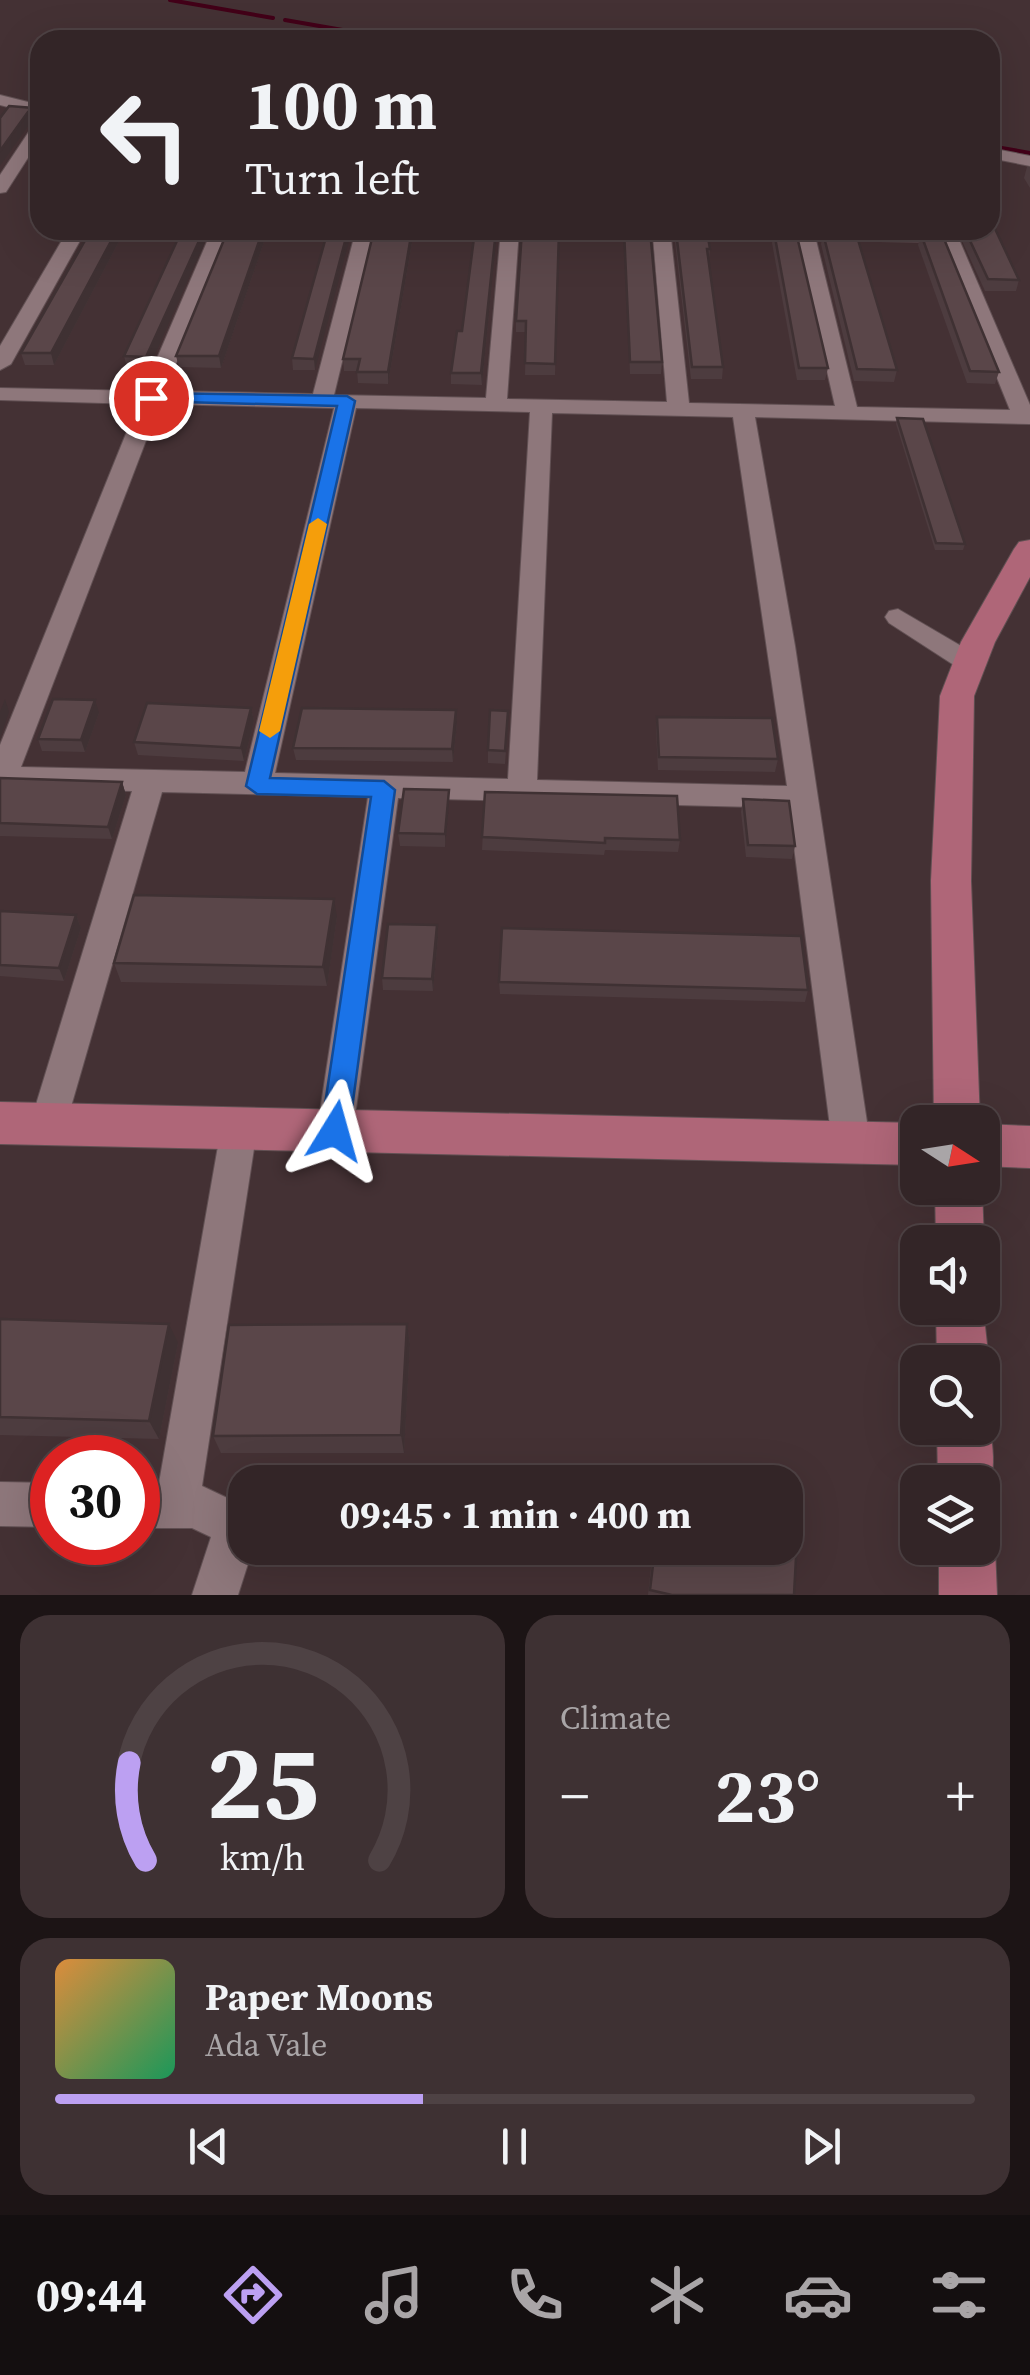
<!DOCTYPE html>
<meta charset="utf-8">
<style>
:root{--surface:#332527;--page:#3e3133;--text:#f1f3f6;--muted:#a9a5a7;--line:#4e4244;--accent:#bca0f2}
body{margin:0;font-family:"Source Serif 4",serif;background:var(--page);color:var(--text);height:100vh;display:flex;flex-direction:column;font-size:38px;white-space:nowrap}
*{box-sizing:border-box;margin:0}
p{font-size:32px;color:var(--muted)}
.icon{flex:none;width:55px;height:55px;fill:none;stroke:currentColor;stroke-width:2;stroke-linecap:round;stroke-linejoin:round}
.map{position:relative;height:1595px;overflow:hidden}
.side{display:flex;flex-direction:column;gap:20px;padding:20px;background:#1c1415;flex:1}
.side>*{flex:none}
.top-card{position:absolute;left:30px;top:30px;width:970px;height:210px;border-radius:30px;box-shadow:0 10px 40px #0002,0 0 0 2px var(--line);background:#332527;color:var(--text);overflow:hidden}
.needle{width:65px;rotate:102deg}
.controls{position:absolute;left:900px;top:1105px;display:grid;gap:20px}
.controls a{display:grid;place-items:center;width:100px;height:100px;border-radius:20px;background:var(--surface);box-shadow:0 10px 40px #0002,0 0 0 2px var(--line);font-size:50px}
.speed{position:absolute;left:30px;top:1435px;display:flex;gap:20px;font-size:50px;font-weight:700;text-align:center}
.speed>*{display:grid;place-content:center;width:130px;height:130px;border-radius:50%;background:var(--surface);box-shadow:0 10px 40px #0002,0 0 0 2px var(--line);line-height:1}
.speed .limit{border:15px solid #d22;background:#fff;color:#111}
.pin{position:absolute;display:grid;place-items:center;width:85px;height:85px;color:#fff;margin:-42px;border:5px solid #fff;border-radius:50%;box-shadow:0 2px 10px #0007}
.me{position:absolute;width:110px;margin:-55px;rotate:8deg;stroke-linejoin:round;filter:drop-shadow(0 0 8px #0008)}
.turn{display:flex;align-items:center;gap:35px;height:210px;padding:0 50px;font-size:45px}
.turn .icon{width:130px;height:130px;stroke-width:2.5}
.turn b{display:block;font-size:70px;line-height:85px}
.big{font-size:75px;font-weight:700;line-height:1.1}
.side .widget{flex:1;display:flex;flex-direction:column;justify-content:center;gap:15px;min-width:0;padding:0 35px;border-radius:30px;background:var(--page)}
.side .dial{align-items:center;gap:0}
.dial svg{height:260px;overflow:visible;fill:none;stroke:var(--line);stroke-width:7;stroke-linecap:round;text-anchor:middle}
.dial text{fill:var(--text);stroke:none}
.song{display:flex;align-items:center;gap:30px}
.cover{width:120px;height:120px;border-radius:15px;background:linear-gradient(135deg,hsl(30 70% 55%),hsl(150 70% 35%))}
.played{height:10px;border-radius:5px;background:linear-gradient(90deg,var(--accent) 40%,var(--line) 40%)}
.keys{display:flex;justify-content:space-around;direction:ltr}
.heat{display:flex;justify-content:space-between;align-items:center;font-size:55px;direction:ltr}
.side .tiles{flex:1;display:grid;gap:20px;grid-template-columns:1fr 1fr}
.widget:last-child{grid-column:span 2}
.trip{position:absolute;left:228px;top:1465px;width:575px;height:100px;border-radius:30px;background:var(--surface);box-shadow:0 10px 40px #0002,0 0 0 2px var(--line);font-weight:700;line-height:100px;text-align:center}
.tab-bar{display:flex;height:160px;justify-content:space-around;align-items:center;background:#140f10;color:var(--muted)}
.tab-bar .icon{width:70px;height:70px}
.tab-bar .current{color:var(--accent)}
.tab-bar b{font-size:45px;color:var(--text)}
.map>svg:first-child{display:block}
</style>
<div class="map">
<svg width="1030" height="1595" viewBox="0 0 1030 1595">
<rect width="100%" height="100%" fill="#443134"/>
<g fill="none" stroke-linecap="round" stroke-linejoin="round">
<g stroke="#420018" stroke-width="4">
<path d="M170,0L273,18"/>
<path d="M285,20L400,40"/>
<path d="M990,146L1030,153"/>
</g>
<g stroke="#615053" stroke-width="2">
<g id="minor">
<path d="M0,95L40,105V115L0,105Z"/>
<path d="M40,122V139L6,192L0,193V175L34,124Z"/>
<path d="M990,148L1030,156V166L990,158Z"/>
<path d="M68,230H86L11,364L0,370V346Z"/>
<path d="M212,230H230L165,391L313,394L356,230H374L334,395L486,398L501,230H519L507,399L667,402L653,237L544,235L535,230H955L1030,405V424L755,417L795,646L870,1142L864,1154L851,1159L838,1154L832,1142L789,808L398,798L353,1131L348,1143L335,1148L322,1143L317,1131L368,797L162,792L66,1124L61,1136L48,1140L35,1136L30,1124L132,791L0,788V745L138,404L0,400V388L143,391ZM671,238L797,240L835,406L689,403ZM816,240L942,242L1010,410L857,407ZM160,404L334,408L245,772L21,767ZM356,408L530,412L508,779L275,773ZM552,413L733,417L787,786L537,780Z"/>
<path d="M898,609L980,657L984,663L980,669H960L889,623L885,617L889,611Z"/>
<path d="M239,1112L252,1117L257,1129L202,1486L242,1505L245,1548H253L238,1595H192L211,1537L192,1528H138V1484L159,1483L221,1129L226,1117Z"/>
<path d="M0,1482L52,1483V1527L0,1526Z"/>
</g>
</g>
<g stroke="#615053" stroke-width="2">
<g id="major">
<path d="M1030,540V577L995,642L974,696L971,881L980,1122H934L931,881L940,696L961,642L1014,549L1019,542Z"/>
<path d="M0,1102L918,1123V1165L0,1144Z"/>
<path d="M982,1124L1030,1126V1168L982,1166Z"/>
<path d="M982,1187L984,1242L982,1247V1242H936L935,1188Z"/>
<path d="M982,1299L989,1362L982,1378V1362H937L936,1308H982Z"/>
<path d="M983,1409C994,1436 999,1477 982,1502V1482H938L937,1428H982Z"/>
<path d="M982,1526L987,1528L995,1548L997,1595H939V1548H982Z"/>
</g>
</g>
<use href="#minor" fill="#8e777b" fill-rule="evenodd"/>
<use href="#major" fill="#af6678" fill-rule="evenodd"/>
</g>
<g fill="#4d3c3f">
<path d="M1027,167H1030V188L1024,178Z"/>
<path d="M91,230H125L54,365H25L21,353Z"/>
<path d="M182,230L149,368H127L124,356Z"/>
<path d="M228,230H268L221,368L179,367L176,356Z"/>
<path d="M328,230L315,370H293L292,358Z"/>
<path d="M374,230H414L388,384L358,383L357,371H344L343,359Z"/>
<path d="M475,230H497L482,385L451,384V373L462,331Z"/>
<path d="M559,230L555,375H525L526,332H516V321Z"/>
<path d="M624,230L662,362L661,374H630Z"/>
<path d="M957,230H990L1019,280L1016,291H985Z"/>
<path d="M676,231L710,249L709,261L723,367L722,379H691L675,242Z"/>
<path d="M774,232L828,368L825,380H797L772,243Z"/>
<path d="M823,233L897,370L894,382L854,381L821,244Z"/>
<path d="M921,234L999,372L995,384L967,383L918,245Z"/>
<path d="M897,418L965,544L963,550H935L896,424Z"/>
<path d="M251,708L254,721L244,761L138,755L134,742Z"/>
<path d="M456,710L457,723L453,762L296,760L293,748Z"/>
<path d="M99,713L85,752L42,751L38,739Z"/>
<path d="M657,717L778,759L775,772L658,770L656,730Z"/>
<path d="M508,724L505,764L488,763V750Z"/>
<path d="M0,778L122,782L126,795L112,839L0,836Z"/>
<path d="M485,792L680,840L678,852L605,850L604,855L482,850Z"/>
<path d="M743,799L795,846L792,859L746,857L741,812Z"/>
<path d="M449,803L445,847L400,846L398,833Z"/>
<path d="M0,911L76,915L81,928L64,981L0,976Z"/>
<path d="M337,917L327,986L121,982L114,963Z"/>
<path d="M437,925L438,938L433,991L383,990L382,978Z"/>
<path d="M499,982L808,990L805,1002L500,994Z"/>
<path d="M0,1319L178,1343L159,1439L0,1435Z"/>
<path d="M407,1324L410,1344L404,1453H221L213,1436Z"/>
<path d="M653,1548H785L794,1595H648Z"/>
</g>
<g fill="#3f3133">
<path d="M34,108L37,118L31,122L0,166V151L28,112Z"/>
<path d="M117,230H125L54,365L51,353Z"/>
<path d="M204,230H210L149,368L146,357Z"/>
<path d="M263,230H268L221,368L219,356Z"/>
<path d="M348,230H352L315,370L314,359Z"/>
<path d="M412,230H414L388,384V372Z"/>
<path d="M496,230H497L482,385L481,373Z"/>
<path d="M5,699L9,712L0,739V712Z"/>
<path d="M95,700L99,713L85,752L81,740Z"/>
<path d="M251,708L254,721L244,761L241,748Z"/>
<path d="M456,710L457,723L453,762L452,749Z"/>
<path d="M122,782L126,795L112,839L108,827Z"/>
<path d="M449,790V803L445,847V834Z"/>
<path d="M334,899L337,917L327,986L323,967Z"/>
<path d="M76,915L81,928L64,981L59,968Z"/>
<path d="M437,925L438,938L433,991L432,979Z"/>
<path d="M169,1324L178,1343L159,1439L149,1421Z"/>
<path d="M407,1324L410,1344L404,1453L401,1435Z"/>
</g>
<g fill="#5a4649" stroke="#3f3133" stroke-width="2.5">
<path d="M9,106L34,108L28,112L0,151V118Z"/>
<path d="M990,218L1019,280L988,279L965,230H990Z"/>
<path d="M91,230H117L51,353H21Z"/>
<path d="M182,230H204L146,357L124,356Z"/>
<path d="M228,230H263L219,356H176Z"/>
<path d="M328,230H348L314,359L292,358Z"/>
<path d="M374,230H412L388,372H357L360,359H343Z"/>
<path d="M475,230H496L481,373H451L457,331H462Z"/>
<path d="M522,230H559L555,364L525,363L526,321H516Z"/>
<path d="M624,230H650L662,362H630Z"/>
<path d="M676,231H707L710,249H707L723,367H692Z"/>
<path d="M774,232H796L828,368H799Z"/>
<path d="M823,233H856L897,370L857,369Z"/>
<path d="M921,234H942L999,372L970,371Z"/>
<path d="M897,418L923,419L965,544L936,543Z"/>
<path d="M53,699L95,700L81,740L38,739Z"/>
<path d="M147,703L251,708L241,748L134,742Z"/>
<path d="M302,708L456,710L452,749L293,748Z"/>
<path d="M490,710L508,711L505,751L488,750Z"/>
<path d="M657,717L772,718L778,759L659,757Z"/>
<path d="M0,778L122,782L108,827L0,823Z"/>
<path d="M404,789L449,790L445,834L398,833Z"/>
<path d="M485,792L677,796L680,840L605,838V843L482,837Z"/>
<path d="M743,799L789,801L795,846L748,845Z"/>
<path d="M134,895L334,899L323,967L114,963Z"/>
<path d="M0,911L76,915L59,968L0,965Z"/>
<path d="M388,924L437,925L432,979L382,978Z"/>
<path d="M502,928L801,936L808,990L499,982Z"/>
<path d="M0,1319L169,1324L149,1421L0,1417Z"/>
<path d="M407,1324L401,1435L213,1436L229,1325Z"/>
<path d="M665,1471L716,1482H663Z"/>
<path d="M785,1497L799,1501L794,1595H672L650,1590L655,1548H785Z"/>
</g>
<path fill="#1a73e8" stroke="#114b97" stroke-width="2.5" d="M151,393L347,396L355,401L270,778L384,781L395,790L349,1131L345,1140L335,1143L325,1140L321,1131L371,797L257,794L246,786L337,406L145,401L143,398Z"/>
<path fill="#f59e0b" d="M318,518L327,524L280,731L270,738L259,731L309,524Z"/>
</svg>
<div class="controls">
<a><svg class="needle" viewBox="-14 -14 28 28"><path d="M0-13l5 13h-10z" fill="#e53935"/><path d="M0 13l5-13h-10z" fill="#a9a5a7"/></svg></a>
<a><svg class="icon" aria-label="sound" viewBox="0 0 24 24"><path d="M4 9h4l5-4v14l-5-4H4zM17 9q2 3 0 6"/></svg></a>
<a><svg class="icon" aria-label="search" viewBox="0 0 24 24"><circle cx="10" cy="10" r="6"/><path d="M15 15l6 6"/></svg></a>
<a><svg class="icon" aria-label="layers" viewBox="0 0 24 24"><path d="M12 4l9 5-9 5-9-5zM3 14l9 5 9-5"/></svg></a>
</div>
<div class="speed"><div class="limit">30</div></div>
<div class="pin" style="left:151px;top:398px;background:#d93025"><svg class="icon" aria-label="arrive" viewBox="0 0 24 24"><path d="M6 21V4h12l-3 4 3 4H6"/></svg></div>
<svg class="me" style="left:335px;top:1131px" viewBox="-20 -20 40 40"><path d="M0-17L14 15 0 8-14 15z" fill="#1a73e8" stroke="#fff" stroke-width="4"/></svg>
<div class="trip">09:45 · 1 min · 400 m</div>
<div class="top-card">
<div class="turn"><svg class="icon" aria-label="left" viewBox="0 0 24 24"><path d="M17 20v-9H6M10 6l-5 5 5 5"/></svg><div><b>100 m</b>Turn left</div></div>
</div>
</div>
<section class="side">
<div class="tiles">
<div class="widget dial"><svg viewBox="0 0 100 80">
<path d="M14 69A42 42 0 1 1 86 69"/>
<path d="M14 69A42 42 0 0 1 9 39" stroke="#bca0f2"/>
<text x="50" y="56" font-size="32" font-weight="700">25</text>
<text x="50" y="72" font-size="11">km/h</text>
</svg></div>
<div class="widget"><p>Climate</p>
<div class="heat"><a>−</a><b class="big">23°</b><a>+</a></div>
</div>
<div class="widget">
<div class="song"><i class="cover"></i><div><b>Paper Moons</b><p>Ada Vale</p></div></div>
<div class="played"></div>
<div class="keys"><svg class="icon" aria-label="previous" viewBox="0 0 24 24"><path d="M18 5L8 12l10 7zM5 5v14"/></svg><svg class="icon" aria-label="pause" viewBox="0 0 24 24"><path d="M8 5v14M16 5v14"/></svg><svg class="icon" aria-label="next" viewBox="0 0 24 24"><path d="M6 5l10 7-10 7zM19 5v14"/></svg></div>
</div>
</div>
</section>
<nav class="tab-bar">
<b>09:44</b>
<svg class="icon current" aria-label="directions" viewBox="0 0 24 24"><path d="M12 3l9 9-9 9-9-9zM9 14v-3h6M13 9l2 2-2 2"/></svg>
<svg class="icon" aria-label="music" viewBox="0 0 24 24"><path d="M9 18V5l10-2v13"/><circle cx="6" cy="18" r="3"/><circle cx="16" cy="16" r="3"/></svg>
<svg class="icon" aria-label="phone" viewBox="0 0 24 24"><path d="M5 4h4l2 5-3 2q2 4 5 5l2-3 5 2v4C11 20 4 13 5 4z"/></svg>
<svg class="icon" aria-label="climate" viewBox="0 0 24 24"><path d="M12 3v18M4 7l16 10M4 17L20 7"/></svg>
<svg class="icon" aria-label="car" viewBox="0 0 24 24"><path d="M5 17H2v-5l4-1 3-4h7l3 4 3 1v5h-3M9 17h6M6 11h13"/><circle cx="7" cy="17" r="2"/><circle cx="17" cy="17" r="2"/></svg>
<svg class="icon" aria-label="filters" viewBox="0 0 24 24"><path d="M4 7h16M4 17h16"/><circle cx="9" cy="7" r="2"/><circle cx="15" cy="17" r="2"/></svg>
</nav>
